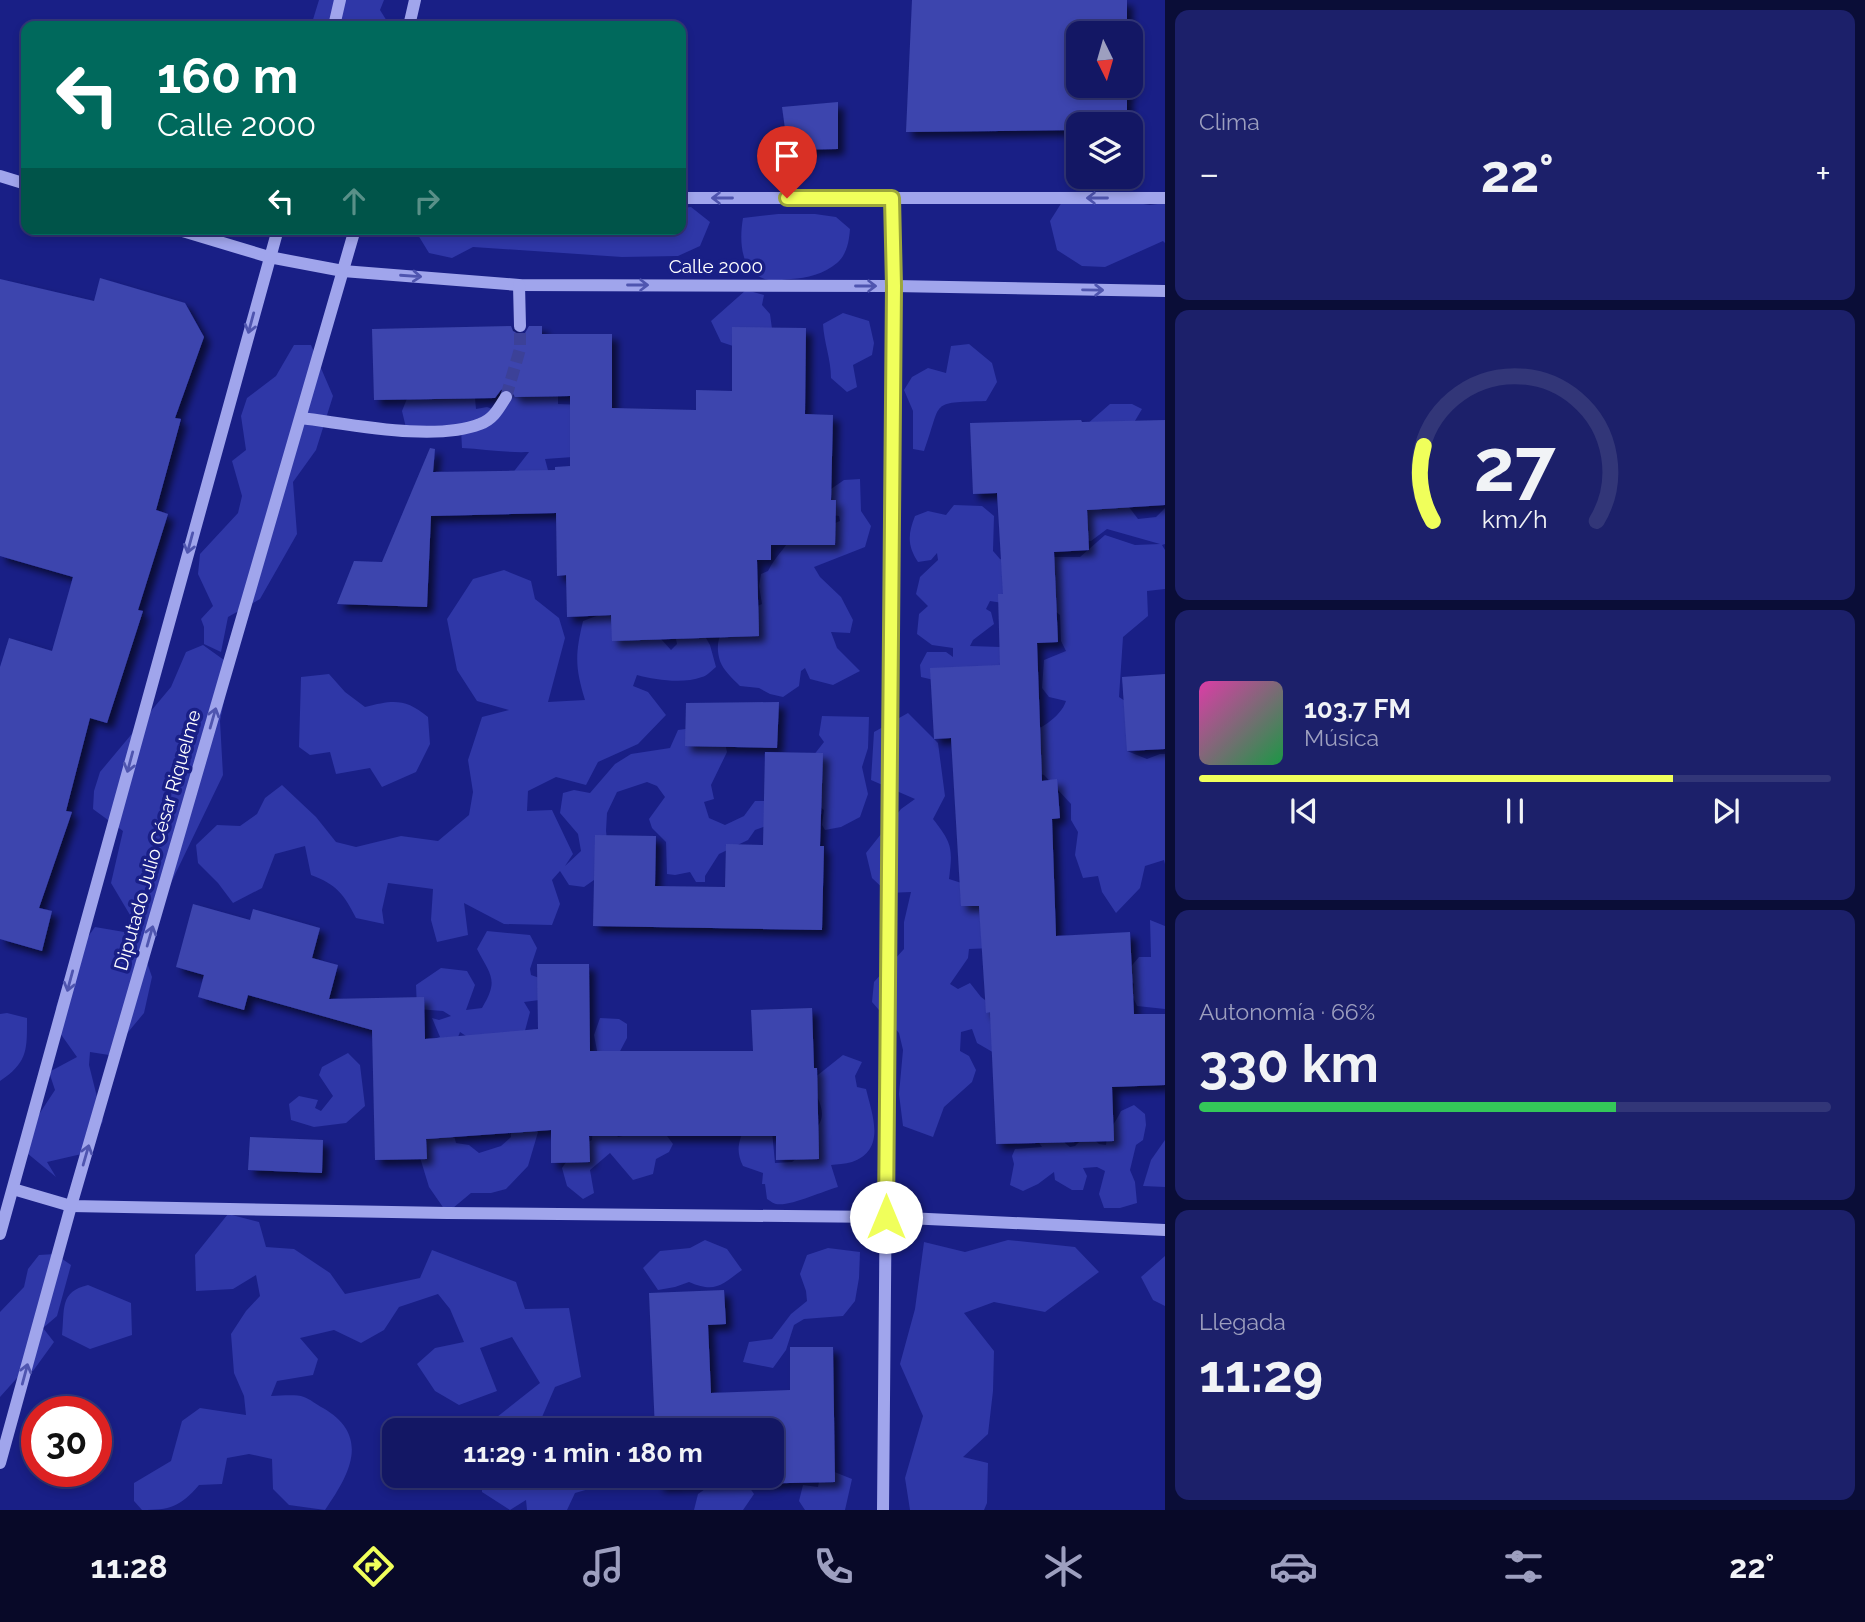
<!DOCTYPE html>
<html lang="es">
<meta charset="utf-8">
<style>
:root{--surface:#131764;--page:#1c206a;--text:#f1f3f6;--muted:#9d9fbf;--line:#323678;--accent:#f0ff5b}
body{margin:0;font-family:Raleway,sans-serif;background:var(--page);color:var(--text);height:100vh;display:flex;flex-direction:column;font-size:26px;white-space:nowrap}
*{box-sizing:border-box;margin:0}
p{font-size:23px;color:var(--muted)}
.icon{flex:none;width:38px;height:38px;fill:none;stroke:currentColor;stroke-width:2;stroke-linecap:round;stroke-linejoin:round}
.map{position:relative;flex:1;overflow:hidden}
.side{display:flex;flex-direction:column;gap:10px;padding:10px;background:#0a0d37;width:700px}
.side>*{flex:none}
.hud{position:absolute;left:21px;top:21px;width:665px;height:214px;border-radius:14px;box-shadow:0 4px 10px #0003,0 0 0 2px var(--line);background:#00695c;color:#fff;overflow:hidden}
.needle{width:46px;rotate:175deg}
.fabs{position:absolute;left:1066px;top:21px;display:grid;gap:14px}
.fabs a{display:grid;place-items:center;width:77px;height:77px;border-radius:14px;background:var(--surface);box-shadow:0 4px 10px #0003,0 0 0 2px var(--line);font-size:35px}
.speed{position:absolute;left:21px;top:1396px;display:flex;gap:14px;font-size:35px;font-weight:700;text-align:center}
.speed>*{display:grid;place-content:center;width:91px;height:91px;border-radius:50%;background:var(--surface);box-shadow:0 4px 10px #0003,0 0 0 2px var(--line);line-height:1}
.speed .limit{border:10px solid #d22;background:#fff;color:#111}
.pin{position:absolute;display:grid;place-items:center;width:60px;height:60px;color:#fff;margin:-72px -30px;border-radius:50% 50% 50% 0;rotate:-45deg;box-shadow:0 0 7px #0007}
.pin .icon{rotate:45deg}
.me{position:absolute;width:77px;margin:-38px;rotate:0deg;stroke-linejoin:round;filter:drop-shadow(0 0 5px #0008)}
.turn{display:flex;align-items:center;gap:24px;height:147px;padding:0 21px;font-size:32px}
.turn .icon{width:91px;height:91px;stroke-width:2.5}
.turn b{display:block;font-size:49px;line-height:60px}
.lanes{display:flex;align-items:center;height:66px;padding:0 21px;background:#0003;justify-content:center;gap:35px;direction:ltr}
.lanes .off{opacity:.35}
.big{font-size:52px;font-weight:700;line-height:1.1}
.side .widget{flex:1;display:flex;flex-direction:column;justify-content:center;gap:10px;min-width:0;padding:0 24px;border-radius:14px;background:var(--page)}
.side .dial{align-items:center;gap:0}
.dial svg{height:182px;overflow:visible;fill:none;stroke:var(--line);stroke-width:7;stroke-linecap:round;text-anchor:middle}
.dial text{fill:var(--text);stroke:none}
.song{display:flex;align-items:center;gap:21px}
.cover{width:84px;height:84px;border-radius:10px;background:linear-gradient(135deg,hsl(320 70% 55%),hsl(140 70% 35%))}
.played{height:7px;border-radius:4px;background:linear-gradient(90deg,var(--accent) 75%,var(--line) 75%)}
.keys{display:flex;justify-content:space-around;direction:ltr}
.heat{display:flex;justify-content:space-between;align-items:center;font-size:38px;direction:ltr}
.charge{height:10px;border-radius:5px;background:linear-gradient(90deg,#34c759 66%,var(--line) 0)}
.trip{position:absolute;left:382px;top:1418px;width:402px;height:70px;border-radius:14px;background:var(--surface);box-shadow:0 4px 10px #0003,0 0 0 2px var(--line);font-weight:700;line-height:70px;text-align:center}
.menu{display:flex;height:112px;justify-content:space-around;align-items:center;background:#080928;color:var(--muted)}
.menu .icon{width:49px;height:49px}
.menu .active{color:var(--accent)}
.menu b{font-size:32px;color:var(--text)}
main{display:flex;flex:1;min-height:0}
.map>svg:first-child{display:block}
</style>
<main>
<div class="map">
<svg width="1165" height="1510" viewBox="0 0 1165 1510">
<defs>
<filter id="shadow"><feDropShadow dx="6" dy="6" stdDeviation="3.5" flood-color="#0009"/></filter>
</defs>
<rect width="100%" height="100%" fill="#191f86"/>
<g fill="#2f37a7">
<path d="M319,0H384L380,10L390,26H311Z"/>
<path d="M1062,202H1130L1150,205L1165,203V243L1163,241L1105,267L1082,266L1057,250L1050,221Z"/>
<path d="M691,207L710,222L700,246L678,256L622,257L473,247L452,258L429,253L418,235L422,229H541L571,233L617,229H681V208Z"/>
<path d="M778,214H815L836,217L850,229C849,242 847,254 837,263C824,274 807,278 791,279C785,279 776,282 769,280C740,275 739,241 743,218Z"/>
<path d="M746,290L764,295L762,305L770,314L773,336L748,351L721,342L711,321Z"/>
<path d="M843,313L869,321L874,343L872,355L853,365L857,387L847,392L831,378C831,359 824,343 823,324Z"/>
<path d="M969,344L992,363L997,382L986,401C928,403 943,400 924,451L913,449V411L904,390L912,377L928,368L946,373L951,346Z"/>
<path d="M294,345H311L333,396L316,450L293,482L297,534L260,599L228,617L221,652L204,644V627L201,619L213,606L198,574L200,554L238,513L242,496L232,461L246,450L241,416L247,398L276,376Z"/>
<path d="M558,369V404L585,405L573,457L545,459L549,474L504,484L529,452C506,453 484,449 462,448L461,429L407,432L402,411L416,376L473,377L476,409L487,407L498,411L510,373Z"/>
<path d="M1110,404H1132L1142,409L1129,431L1123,499L1138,519L1156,517L1165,508V544L1162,545L1165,550V589L1147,591L1148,616L1123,637L1119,697L1134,707L1127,751L1147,759L1160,754H1165V864L1164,860L1145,866L1140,888L1116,913L1102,892L1098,876L1083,878L1075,855L1078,832L1071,820V804L1044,775L1021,769L1023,738C1038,729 1060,719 1066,701L1049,697L1042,688L1044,660L1066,651L1061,641L1060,615L1044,603L1053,557H1080L1105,535L1135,545L1160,544L1107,529L1091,541L1069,538L1086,425Z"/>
<path d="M860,479L861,511L871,526L865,547L814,567L820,577L841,597L853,620L850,633L831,632L837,648L860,671L833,685L810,679L805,668L801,671L799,686L783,697L770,694L759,688L740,686C733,679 723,670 720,661C710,629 737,614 762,604L759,586L761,574L768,571C776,555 788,545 797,530H818L840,521L839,516L826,514L818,498L844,480Z"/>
<path d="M954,505L982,506L994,516L993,551L1000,559L1014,566L1009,604L990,601L986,609L991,612L994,624L973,640L970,646L1001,647L1011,675L938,681L921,677L920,665L927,652H946L953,657V648L932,645L917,634L919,614L928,606L916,594L920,577L938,560L937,553L931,560L918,562C907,545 908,534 915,516L928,511L946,515Z"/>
<path d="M504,570L531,581L535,599L559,618L565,638L548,702L585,700C575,667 575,655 583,621L623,606L641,617L671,650L677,644L672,619H695L710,645L716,667C712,670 707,676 702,677C683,684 656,680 637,675L633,686L648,692L666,715L638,744L598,762L586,785L556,777L528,791L527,811L552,810L573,854L565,866L581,851L578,834L560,813L563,793L574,790L590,793L615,764L631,754L670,748L678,730L709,726L722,729L727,752L711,785L714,799L704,802L709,818L725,825L744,816L755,801H773L775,823L755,830L748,840L719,854L705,876V882H696L690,872L675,875L667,874L666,842L652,828L649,819L665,797L657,786L647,782L617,792L607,813L606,831L609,856L604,873L584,887L569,885L560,871L552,880L560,904L552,925L504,924L464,903L468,935L437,942L431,920L433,889L388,883L382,910L384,924L356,918C344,894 336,884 311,875L305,846L275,854L262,888L233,903L218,883L198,863L196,845L217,825L240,826L257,814L265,798L282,785L316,817L336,842L356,847L401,836L438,841L469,815L473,792L468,760L482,717L509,710L477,701L457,670L447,619L473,579Z"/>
<path d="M203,645L231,665L220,721L223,775L141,945L152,977L144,1013L109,1055L90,1052L89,1065L103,1121L86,1153L47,1162L56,1177L27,1153L26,1134L55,1090L49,1072L77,1057L55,1026L56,1007L74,956L95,927L130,933V915L111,883L123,831L93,809L94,791L100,772L171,687L186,652Z"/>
<path d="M329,674L345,692L365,707C393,700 405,698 428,717L430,744L416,772L382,787L370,768L336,774L330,752L310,755L299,747L301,677Z"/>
<path d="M908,713L938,743L945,796L933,819C952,843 953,848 949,879L977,888L992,948L969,949L968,958L950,984L958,989L970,983L981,997L1000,1011L996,1054L977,1043L972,1029L961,1032L960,1051L969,1056L976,1070L972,1082L944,1107L933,1137L903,1126L899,1094L903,1050L899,1033L872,1002L874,982L904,949V922L911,892L888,893L872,878L866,853L901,809L915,799L871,780L874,732Z"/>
<path d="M822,716L869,717L868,748L862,767L868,794L860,817L841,827L825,830L822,825L824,810L806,798V765L824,742L819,735Z"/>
<path d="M1150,920L1165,926V1009L1137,1006L1132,995L1134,984L1127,977L1128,970L1139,957H1151Z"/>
<path d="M487,931L530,935L537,948L530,969L531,975L551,982L547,999L524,1002L530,1012L522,1042L478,1044L460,1032L455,1045L432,1040L440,1037L432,1018L439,1020L451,1016L443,1011L417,1009L416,985L441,968L467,971L475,985L466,1010L482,1008C499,980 491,976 477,949Z"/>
<path d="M7,1013L27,1018C27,1050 28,1062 0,1081V1014Z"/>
<path d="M600,1018L619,1019L627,1024V1038L618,1055L609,1124L618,1137L661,1128L673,1144L669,1152L656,1159L653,1174L633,1180L610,1153L590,1170L594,1193L583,1199L567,1186L562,1168L575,1149L592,1140L598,1056L594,1035Z"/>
<path d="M534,1029L545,1051L541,1122L528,1166L506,1189L491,1193H471L447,1213L429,1187L415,1141L451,1124L456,1143L469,1145L479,1153L501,1146L511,1137C509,1102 517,1060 534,1029Z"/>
<path d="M348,1053L360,1065L365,1106L346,1123L314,1127L291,1120L289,1104L299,1096L318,1100L315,1108L321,1111L333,1096L319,1075L322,1067Z"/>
<path d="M843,1055L862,1062L855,1076L857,1087L866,1089C872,1114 887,1150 852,1162C845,1164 837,1164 831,1165L838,1187C823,1191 789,1207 776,1204C774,1204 769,1200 767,1199L765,1184H762L763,1173L743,1166C735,1150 739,1140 746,1125L771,1120L775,1163L792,1162L806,1151C807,1134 816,1133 821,1120C825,1107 815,1093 809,1082Z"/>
<path d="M1134,1105L1145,1114L1146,1125L1143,1140L1136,1145L1130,1170L1135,1182L1137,1203L1120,1208H1104L1099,1194L1105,1171L1097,1167L1083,1168L1087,1176L1083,1190H1072L1055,1180L1054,1172L1038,1184L1023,1191L1010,1185L1014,1164L1012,1156L1015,1149L1042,1147L1034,1135L1063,1130L1065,1143L1070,1147L1075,1146L1088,1133L1099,1144L1106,1145C1107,1130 1115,1124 1121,1111Z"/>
<path d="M1165,1140V1187L1143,1186L1151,1160Z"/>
<path d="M228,1214L259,1222L266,1247L294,1249L330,1273L345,1294L420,1278L432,1250L516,1282L525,1309L569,1308L581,1377L555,1387L539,1424L542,1430H488L497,1417L540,1383L512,1337L480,1348L497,1391L459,1405L435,1391L417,1364L435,1348L464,1342L450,1309L438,1294L399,1307L384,1330L361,1343L334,1330L300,1338L318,1359L313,1375L277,1381L271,1396C281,1396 295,1394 304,1397C310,1399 317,1405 323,1408C371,1436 350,1474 325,1510L289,1505L273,1489L272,1459L249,1454L227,1458L222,1484L199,1485C180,1507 170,1510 142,1510L134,1501V1483L171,1461L182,1421L200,1408L246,1415L244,1396L234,1373L231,1334L246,1311L260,1296L256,1275L233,1289L196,1291L195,1255Z"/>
<path d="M705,1240L727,1249L742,1270C720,1286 715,1293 689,1282L675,1287L658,1290L643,1268L660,1251L690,1248Z"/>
<path d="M1008,1240L1075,1247L1099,1272L1045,1312L994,1302L964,1313L994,1351L993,1391L988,1434L963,1457L988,1463L987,1503L984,1510H910L905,1478L923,1416L900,1364L915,1309L924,1242L965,1252Z"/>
<path d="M828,1248L860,1252L859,1278L855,1301L843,1316L804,1319L794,1325L786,1350L773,1368L743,1362L749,1342L772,1339L791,1314L807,1301L806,1291L800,1274L807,1255Z"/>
<path d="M55,1254L71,1265L57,1316L43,1328L54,1342L33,1371L17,1378L0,1397V1312L24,1287L28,1269L39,1255Z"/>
<path d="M1165,1256V1306L1153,1300L1141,1277Z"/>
<path d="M88,1285L131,1303L132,1335L90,1349L62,1335C65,1309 59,1292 88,1285Z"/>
<path d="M822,1467L852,1479L845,1510H805L799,1501L803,1485L818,1487Z"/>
<path d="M482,1475H588L589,1489L575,1493L567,1510H527L526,1500L510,1510L482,1492Z"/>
<path d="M741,1475L754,1494L743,1510H694L698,1494L718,1480Z"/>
</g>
<g fill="#3d45ae" filter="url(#shadow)">
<path d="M912,0H1127V33H1078V86H1127V124H1078V130L906,132Z"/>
<path d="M838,102V149L788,150L782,107Z"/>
<path d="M100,278L185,303L204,337L175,418L181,419L156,510L168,514L138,610L143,611L107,723L90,718L66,811L72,812L39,908L52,911L42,951L0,939V667L9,638L52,651L73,577L0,556V279L94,301Z"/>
<path d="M511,326L513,331L520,335L525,333L529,326H542V334H612V408L696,410V390L732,391V327L806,328L805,414L833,415L831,500H836L835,545H771V560H757L759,636L612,641L611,615L567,617L566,575L557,576L556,513L431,516L427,607L337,604L354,561L382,562L430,448L435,449L433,472L555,470V467L570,466V396L515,397L511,390L506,388L501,390L495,398L374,400L372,329Z"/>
<path d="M1081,420L1082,422L1165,420V505L1087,510L1089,550L1054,552L1058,642L1037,643L1042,781L1057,779L1060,818L1052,819L1056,936L1130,932L1134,1014H1165V1085L1112,1087L1114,1141L996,1144L990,1012L986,1013L979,906H961L951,738L934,739L930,668L1000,665L998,594H1003L997,493L973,494L970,423Z"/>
<path d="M1165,674V749L1127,751L1122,677Z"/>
<path d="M779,702L777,748L685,746L686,703Z"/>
<path d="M765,752L823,753L820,846H824L822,930L593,926L595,835L656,836L655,886L725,887L726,844L763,845Z"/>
<path d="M193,904L250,920L253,909L320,928L312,958L338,965L329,999L424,997L425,1039L538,1029L537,964H589L590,1051H753L751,1010L812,1008L814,1068H817L819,1159L776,1160V1136H589L590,1162L551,1163V1130L426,1139L427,1159L375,1160L372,1030L248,995L244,1010L198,997L204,975L176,967Z"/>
<path d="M250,1137L323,1140L322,1173L248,1170Z"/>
<path d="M724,1290L726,1324L708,1325L711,1393L790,1390V1347H833L835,1482L658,1486L657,1475H772V1430H655L649,1293Z"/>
</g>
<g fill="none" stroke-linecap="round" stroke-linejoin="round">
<path stroke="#3c4198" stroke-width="12" stroke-dasharray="12 6" stroke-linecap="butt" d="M506,397L520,349V326"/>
<g stroke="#a0a5ec" stroke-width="12">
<path d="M334,26L340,0"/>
<path d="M409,26L415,0"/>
<path d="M0,176L26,184"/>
<path d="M681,198H1165"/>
<path d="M176,229L269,257L343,271L519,285L894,286L1165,291"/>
<path d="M519,285L520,326"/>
<path d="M301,418C350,424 434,442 480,424C493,420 499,408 506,397"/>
<path d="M13,1189L71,1206L447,1213L886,1217L1165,1230"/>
<path d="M0,1234L278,229"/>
<path d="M0,1463L71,1206L355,229"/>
<path d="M883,1510L894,286L892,198"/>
</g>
</g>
<defs><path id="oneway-shaft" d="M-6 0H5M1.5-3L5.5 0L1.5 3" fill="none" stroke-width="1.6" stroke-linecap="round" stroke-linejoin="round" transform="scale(1.75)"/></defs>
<g stroke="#4f55af">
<use href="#oneway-shaft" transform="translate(722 198) rotate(-180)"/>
<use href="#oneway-shaft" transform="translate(1097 198) rotate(180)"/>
<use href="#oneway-shaft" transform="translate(411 276) rotate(4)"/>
<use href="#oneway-shaft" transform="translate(638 285)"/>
<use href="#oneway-shaft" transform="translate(866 286)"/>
<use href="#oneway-shaft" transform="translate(1093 290) rotate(1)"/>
<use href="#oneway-shaft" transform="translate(251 323) rotate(105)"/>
<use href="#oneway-shaft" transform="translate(190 543) rotate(105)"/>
<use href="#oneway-shaft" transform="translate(213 718) rotate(-74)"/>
<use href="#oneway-shaft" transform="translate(130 762) rotate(105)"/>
<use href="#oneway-shaft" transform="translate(150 936) rotate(-74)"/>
<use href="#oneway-shaft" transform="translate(70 981) rotate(105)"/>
<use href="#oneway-shaft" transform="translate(86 1155) rotate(-74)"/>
<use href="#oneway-shaft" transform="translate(25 1374) rotate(-75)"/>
</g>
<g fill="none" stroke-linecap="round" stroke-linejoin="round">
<g stroke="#9ca63b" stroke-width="18">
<path id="route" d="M787,198H892L894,286L886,1217"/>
</g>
<use href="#route" stroke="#f0ff5b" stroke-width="12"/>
</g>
<g text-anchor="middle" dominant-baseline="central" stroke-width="7" stroke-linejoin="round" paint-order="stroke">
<g font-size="19" fill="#fff" stroke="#191f86">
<text x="716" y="266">Calle 2000</text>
<text transform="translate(157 840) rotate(-74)">Diputado Julio César Riquelme</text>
</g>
</g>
</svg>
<div class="fabs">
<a><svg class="needle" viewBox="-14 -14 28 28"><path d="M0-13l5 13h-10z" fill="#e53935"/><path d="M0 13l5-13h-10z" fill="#9d9fbf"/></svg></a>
<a><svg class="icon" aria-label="layers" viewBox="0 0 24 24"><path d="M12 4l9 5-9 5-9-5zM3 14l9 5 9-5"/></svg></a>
</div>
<div class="speed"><div class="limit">30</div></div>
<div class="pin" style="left:787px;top:198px;background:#d93025"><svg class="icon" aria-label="arrive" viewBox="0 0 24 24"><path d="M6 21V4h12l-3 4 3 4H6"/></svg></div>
<svg class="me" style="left:886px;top:1217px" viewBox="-20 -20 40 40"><circle r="19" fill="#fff"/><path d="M0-13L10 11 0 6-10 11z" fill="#f0ff5b"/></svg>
<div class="trip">11:29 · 1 min · 180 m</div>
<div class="hud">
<div class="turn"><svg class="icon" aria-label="left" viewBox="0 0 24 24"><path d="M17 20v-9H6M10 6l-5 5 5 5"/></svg><div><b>160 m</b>Calle 2000</div></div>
<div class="lanes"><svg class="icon" aria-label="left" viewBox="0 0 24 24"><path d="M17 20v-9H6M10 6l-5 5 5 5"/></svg><svg class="icon off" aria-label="ahead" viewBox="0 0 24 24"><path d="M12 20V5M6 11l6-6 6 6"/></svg><svg class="icon off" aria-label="right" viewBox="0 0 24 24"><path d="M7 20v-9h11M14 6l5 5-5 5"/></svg></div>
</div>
</div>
<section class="side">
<div class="widget"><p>Clima</p>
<div class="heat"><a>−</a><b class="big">22°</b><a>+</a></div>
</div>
<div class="widget dial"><svg viewBox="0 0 100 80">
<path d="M14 69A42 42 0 1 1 86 69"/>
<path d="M14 69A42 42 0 0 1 10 36" stroke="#f0ff5b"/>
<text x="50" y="56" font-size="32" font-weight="700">27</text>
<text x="50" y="72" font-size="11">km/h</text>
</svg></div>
<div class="widget">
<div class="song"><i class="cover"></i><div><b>103.7 FM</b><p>Música</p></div></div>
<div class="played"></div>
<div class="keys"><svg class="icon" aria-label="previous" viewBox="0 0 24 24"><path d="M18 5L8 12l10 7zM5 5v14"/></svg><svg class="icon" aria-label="pause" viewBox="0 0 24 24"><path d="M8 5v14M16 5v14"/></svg><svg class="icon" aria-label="next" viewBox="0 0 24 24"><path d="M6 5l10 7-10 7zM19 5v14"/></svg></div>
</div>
<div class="widget"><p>Autonomía · 66%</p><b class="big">330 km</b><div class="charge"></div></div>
<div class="widget"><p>Llegada</p><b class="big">11:29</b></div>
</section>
</main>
<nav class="menu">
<b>11:28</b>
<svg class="icon active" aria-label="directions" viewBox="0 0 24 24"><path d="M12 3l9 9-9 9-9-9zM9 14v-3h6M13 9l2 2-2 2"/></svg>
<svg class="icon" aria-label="music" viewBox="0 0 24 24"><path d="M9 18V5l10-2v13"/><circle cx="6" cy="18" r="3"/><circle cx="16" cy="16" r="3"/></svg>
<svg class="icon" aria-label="phone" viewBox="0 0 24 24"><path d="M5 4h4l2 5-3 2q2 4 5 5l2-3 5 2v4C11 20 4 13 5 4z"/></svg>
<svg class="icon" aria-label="climate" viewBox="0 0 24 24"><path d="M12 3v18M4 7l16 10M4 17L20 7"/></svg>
<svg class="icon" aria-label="car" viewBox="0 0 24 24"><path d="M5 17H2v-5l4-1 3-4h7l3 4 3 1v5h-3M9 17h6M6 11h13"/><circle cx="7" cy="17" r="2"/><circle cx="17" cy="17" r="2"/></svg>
<svg class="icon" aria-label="filters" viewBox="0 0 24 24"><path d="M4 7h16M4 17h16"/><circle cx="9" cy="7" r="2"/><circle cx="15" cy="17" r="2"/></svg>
<b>22°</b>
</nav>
